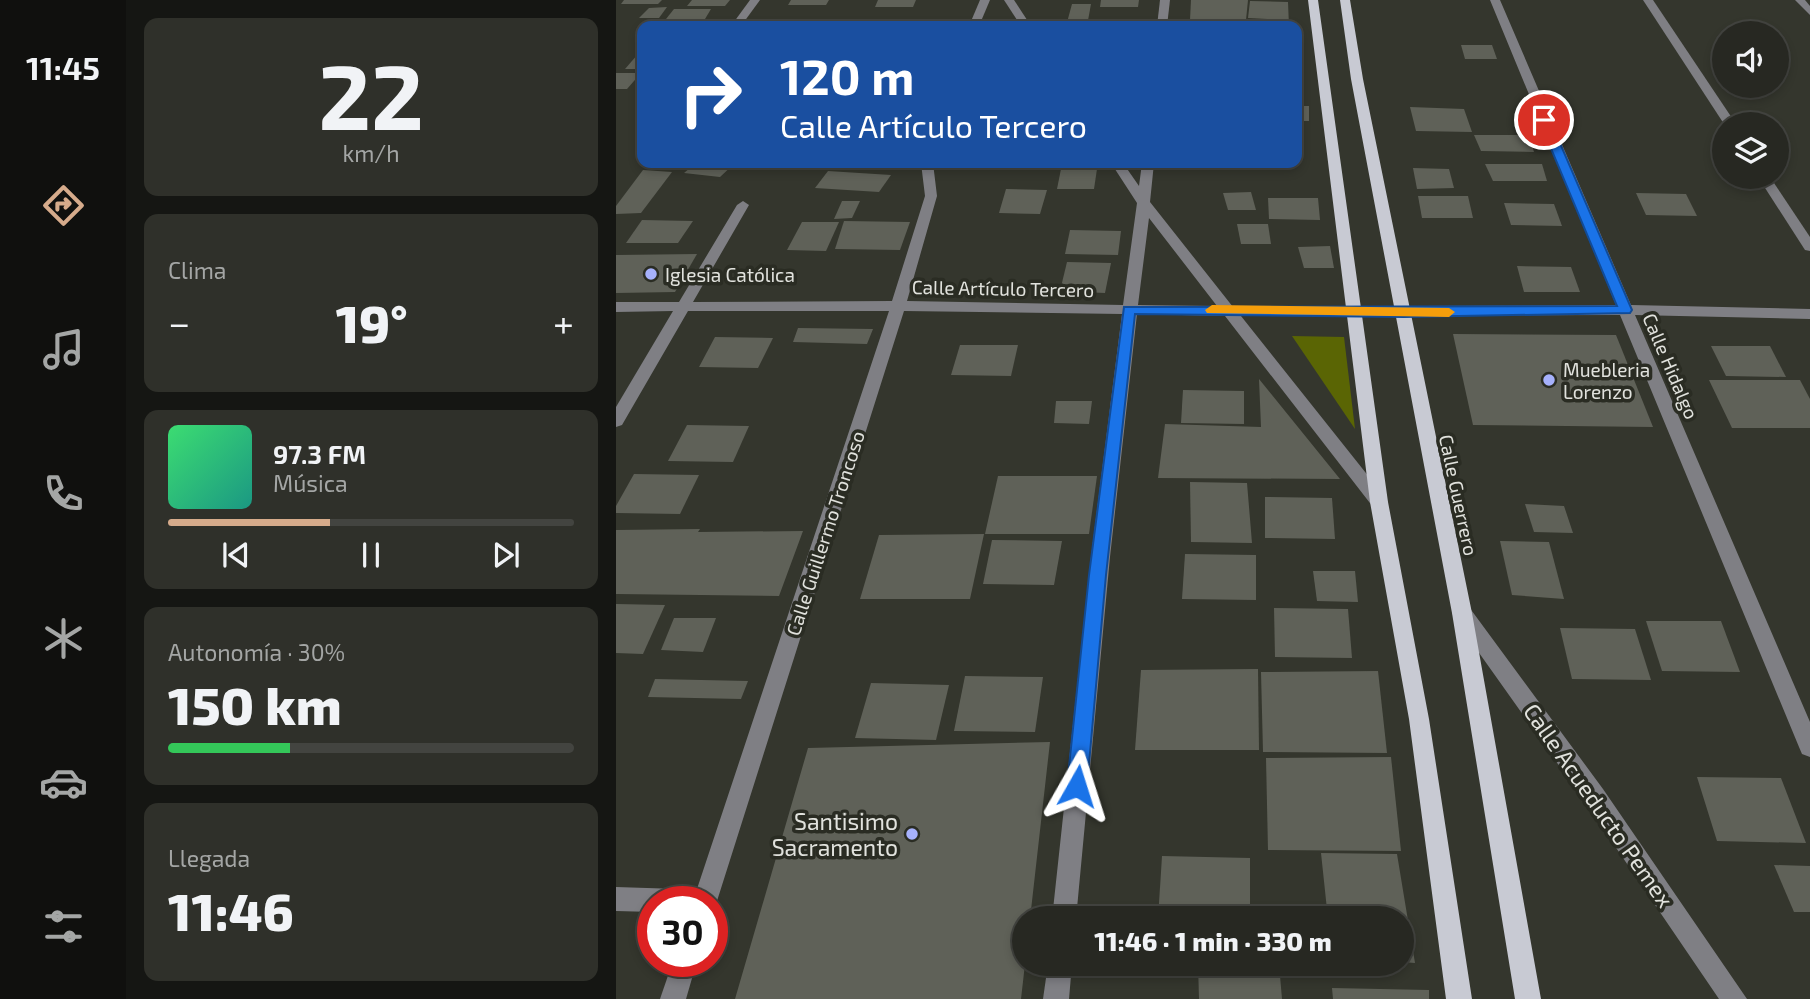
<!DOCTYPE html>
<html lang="es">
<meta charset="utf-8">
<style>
:root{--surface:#272822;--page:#2f302a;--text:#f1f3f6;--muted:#a4a6a5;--line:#434440;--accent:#d6ab8b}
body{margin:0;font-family:"Exo 2",sans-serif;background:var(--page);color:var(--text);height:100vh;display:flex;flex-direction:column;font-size:26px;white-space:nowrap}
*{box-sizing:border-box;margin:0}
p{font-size:23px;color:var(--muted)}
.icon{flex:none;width:38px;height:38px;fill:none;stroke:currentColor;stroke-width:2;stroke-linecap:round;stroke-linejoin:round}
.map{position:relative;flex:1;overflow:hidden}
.panel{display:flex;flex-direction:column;gap:18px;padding:18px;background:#151613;width:490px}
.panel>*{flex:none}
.banner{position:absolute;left:21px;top:21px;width:665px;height:147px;border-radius:14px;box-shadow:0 4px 10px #0003,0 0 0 2px var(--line);background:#1a4fa0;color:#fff;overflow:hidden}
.tools{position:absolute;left:1096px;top:21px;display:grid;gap:14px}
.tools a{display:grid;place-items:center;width:77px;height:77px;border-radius:50%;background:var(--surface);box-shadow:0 4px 10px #0003,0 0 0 2px var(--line);font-size:35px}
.speed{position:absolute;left:21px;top:886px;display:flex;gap:14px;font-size:35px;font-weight:700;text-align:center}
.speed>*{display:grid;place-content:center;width:91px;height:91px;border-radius:50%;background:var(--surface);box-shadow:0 4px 10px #0003,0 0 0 2px var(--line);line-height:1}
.speed .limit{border:10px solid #d22;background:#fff;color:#111}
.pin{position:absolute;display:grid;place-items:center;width:60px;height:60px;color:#fff;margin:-30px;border:4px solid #fff;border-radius:50%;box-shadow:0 2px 7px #0007}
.me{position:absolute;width:77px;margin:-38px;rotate:6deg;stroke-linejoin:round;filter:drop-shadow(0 0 5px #0008)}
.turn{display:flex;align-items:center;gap:24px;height:147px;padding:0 28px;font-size:32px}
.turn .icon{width:91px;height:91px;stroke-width:2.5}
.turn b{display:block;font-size:49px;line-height:60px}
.big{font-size:52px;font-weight:800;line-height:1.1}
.panel .tile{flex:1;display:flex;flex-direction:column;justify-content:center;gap:10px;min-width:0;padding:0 24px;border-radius:14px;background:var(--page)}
.panel .dial{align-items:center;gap:0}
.dial b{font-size:91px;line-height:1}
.song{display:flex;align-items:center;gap:21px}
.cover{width:84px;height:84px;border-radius:10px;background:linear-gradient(135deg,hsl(140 70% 55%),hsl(170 70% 35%))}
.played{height:7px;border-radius:4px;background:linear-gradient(90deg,var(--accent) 40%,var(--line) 40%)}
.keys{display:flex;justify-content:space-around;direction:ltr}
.heat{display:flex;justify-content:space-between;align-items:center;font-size:38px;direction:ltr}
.charge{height:10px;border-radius:5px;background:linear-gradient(90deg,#34c759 30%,var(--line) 0)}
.trip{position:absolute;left:396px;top:906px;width:402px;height:70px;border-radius:35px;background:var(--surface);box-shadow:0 4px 10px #0003,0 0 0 2px var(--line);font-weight:800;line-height:70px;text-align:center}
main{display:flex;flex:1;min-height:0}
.tab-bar{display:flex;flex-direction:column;width:126px;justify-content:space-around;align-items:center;background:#10100e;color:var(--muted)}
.tab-bar .icon{width:49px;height:49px}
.tab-bar .selected{color:var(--accent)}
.tab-bar b{font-size:32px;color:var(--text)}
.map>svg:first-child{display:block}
</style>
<main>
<nav class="tab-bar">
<b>11:45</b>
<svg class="icon selected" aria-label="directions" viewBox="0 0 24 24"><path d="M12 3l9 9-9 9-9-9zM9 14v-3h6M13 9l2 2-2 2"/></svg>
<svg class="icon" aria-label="music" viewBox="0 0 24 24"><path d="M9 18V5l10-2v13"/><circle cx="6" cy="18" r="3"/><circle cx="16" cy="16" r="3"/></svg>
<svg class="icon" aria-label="phone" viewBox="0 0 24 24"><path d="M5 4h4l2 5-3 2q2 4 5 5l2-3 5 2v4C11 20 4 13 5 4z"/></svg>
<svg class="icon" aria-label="climate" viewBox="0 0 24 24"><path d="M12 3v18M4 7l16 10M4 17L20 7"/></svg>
<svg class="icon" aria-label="car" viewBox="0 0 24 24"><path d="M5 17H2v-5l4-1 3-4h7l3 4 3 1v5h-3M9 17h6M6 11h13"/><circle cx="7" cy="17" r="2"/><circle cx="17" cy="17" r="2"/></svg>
<svg class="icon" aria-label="filters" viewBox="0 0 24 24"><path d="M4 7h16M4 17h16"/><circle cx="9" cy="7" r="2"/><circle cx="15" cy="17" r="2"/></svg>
</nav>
<section class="panel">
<div class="tile dial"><b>22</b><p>km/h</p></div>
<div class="tile"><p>Clima</p>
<div class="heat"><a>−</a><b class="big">19°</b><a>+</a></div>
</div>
<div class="tile">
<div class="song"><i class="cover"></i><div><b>97.3 FM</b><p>Música</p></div></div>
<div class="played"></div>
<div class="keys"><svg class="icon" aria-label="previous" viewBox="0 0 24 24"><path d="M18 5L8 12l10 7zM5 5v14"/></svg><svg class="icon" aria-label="pause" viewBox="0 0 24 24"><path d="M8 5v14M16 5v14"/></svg><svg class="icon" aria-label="next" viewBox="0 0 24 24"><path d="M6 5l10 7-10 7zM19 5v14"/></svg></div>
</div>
<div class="tile"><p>Autonomía · 30%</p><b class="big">150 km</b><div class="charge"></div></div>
<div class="tile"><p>Llegada</p><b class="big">11:46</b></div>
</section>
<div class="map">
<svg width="1194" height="999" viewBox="0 0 1194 999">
<rect width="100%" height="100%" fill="#34362d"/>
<path fill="#5a6504" d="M676,336L728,337L739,429Z"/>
<g fill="#5f6158">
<path d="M8,0H46L42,4H5Z"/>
<path d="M76,0H114L109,6H71Z"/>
<path d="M175,0H213L210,5H172Z"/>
<path d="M262,0H300L297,7H259Z"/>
<path d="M485,0H523L522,7H484Z"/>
<path d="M575,0H632L630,20H574Z"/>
<path d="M634,1L672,2L673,26H637V21L667,20L632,18Z"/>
<path d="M456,4H475L471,26H450Z"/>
<path d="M51,7L43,18H23L33,8Z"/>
<path d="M58,9H95L89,19H50Z"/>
<path d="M60,21H98L94,26H55Z"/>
<rect x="579" y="22" width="39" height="4"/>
<path d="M845,45H876L881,59H849Z"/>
<path d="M22,54H26V69H9Z"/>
<path d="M0,73H25L11,89H0Z"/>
<rect x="681" y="106" width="12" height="15"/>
<path d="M794,107L848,109L856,132L800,131Z"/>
<path d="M858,135H913L918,152L865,151Z"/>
<path d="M80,163H119L104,177L68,173Z"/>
<path d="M869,164H926L931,181H877Z"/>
<path d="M797,168L833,169L838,188L801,189Z"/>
<path d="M445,169H481L478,189H441Z"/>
<path d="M27,170L56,172L25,213L0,214V206Z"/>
<path d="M212,171L275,175L263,192L199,188Z"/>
<path d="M390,189L431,190L424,214L383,213Z"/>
<path d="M635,192L640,210H612L607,193Z"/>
<path d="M1020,193L1070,194L1081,216L1030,215Z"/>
<path d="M802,196H852L857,218H806Z"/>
<path d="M652,198H702L704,220L653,219Z"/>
<path d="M226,201H244L236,218L218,219Z"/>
<path d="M888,203L938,204L946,226L895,225Z"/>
<path d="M26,220L77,221L62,243H10Z"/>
<path d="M228,221L294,222L284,250L219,249Z"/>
<path d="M186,222H223L210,251L171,250Z"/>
<path d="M621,224H652L655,244H625Z"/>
<path d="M454,230L505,231L502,255L449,254Z"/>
<path d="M714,246L718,268H688L682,247Z"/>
<path d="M81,254L59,292L0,293V255Z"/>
<path d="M451,262L495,263L489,293L444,291Z"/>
<path d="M901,266L955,267L964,292H908Z"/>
<path d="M182,328L257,329L251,344L177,342Z"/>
<path d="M837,334L1000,335L1037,427L857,425Z"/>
<path d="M99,337L157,338L142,368L83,367Z"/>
<path d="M344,345H402L395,376L335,375Z"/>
<path d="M1095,346H1154L1170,377L1110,376Z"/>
<path d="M643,379L724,479L542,478L549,424L645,427Z"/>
<path d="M1093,380H1184L1194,399V428H1116Z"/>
<path d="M567,390L628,391V424L565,423Z"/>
<path d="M440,401H476L473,424L438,423Z"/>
<path d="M71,425L133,426L117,462L52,461Z"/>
<path d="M18,474L83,475L64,514L0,513V506Z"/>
<path d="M382,476H481L473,534H369Z"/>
<path d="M574,482L631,483L636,543L575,542Z"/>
<path d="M649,497L716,498L719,539L649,538Z"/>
<path d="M909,504L948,506L957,533L918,532Z"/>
<path d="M84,529L82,532L187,531L163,596L0,594V530Z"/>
<path d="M368,534L354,599H244L263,535Z"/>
<path d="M376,540L446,541L438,585L367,584Z"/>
<path d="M884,541L933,542L948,599L896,595Z"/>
<path d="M569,554L640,555V600L566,599Z"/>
<path d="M697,571H739L742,602L701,601Z"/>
<path d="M0,604L49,605L27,654L0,653Z"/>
<path d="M658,608L732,609L736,658L659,657Z"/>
<path d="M58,618H100L87,652L45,650Z"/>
<path d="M1030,621H1105L1124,672L1046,671Z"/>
<path d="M944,628L1019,629L1035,680L956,679Z"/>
<path d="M642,669L643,750H519L525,670Z"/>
<path d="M762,671L771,753L647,752L645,672Z"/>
<path d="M349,676L427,677L419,732L338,731Z"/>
<path d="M39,679L132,681L125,699L32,697Z"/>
<path d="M255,683L333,685L320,740L239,738Z"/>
<path d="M434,742L414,919H408L409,964L405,999H119L192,748Z"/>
<path d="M775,757L785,851L652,850L650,758Z"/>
<path d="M1081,777L1165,778L1190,843L1101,841Z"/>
<path d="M705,853L781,854L799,963L786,962V919H712Z"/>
<path d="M546,856L634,858V919H542Z"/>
<path d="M1158,865L1194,866V912H1178Z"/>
<path d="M582,964H663L666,999H583Z"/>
<path d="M716,988L813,990V999H717Z"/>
</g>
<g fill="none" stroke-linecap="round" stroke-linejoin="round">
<g fill="#7f7f84" fill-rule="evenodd">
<path d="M134,0H144L125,26H115Z"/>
<path d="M364,0H374L363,26H353Z"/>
<path d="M388,0H398L415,26H405Z"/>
<path d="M544,0H554L551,26H541Z"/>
<path d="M874,0H884L1015,305L1194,309V319L1019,315L1194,722V757L1186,754L1183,747L1004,315L625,316L769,497L772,502L769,507H757L609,316L521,314L494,557L460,919H436L475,557L506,314L288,311L101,901L96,910V901H77L273,311H72L6,425L0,427V407L57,311L0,312V302H63L121,205L127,201L133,205L77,302L276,301L309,196L305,163H317L321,196L291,301L507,305L521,203L495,163H507L523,186L526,163H538L534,202L617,307L1000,305ZM533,218L601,306L522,305Z"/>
<path d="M1027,0H1037L1120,124H1108Z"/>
<path d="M1179,0H1189L1194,6V15Z"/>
<path d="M1142,177H1154L1194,237V251L1189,250Z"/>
<path d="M846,605L853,607L987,789L1131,999H1103L971,805L839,619L836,613L839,607Z"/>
<path d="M0,887L62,889L70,893L74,901H37V912L0,911Z"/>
<path d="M57,961H81L70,999H44Z"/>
<path d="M432,964H456L453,999H427Z"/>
</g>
<g fill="#c8cad3" fill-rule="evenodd">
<path d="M692,0H702L772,502L813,719L856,999H830L793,719L754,502Z"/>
<path d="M724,0H734L747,79L856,613L925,999H899L836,613L735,79Z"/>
</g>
</g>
<path fill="#1a73e8" stroke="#114b97" stroke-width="2" d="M928,117L934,120L1016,310L1014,313L788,317L519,314L490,575L471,786L468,793L461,796L454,793L451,786L473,575L508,307L1001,306L923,120Z"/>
<path fill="#f59e0b" d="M596,305L833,308L839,312L833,317L591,313L589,310Z"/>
<g fill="#a6b1fc" stroke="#2a2c23" stroke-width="2.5">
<circle cx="35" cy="274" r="7"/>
<circle cx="933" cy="380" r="7"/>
<circle cx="296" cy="834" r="7"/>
</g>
<g text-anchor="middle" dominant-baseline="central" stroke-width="7" stroke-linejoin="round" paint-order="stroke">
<g font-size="19" fill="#e1e2dd" stroke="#2a2c23" text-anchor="start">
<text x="49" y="274">Iglesia Católica</text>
<text x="947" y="369">Muebleria<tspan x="947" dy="22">Lorenzo</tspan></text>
</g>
<g font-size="19" fill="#e1e2dd" stroke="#2a2c23">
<text transform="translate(387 288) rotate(1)">Calle Artículo Tercero</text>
<text transform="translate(1055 366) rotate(67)">Calle Hidalgo</text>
<text transform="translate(843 495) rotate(78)">Calle Guerrero</text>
<text transform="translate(209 533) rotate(-72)">Calle Guillermo Troncoso</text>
</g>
<g font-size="23" fill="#e1e2dd" stroke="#2a2c23">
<text transform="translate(983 805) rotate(55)">Calle Acueducto Pemex</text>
</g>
<g font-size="23" fill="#e1e2dd" stroke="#2a2c23" text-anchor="end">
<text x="282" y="821">Santisimo<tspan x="282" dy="26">Sacramento</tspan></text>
</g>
</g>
</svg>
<div class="tools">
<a><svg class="icon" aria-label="sound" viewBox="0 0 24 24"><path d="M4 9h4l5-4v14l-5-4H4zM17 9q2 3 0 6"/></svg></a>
<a><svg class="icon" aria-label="layers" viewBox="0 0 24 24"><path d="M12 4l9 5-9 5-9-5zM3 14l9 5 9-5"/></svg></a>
</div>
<div class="speed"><div class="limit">30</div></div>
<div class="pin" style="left:928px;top:120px;background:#d93025"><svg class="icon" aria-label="arrive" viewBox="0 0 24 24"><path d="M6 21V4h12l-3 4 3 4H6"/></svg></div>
<svg class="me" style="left:461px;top:786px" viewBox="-20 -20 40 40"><path d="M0-17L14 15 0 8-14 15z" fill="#1a73e8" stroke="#fff" stroke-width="4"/></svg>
<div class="trip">11:46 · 1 min · 330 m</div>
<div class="banner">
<div class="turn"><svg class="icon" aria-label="right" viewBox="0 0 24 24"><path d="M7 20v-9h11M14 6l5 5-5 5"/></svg><div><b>120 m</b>Calle Artículo Tercero</div></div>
</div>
</div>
</main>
